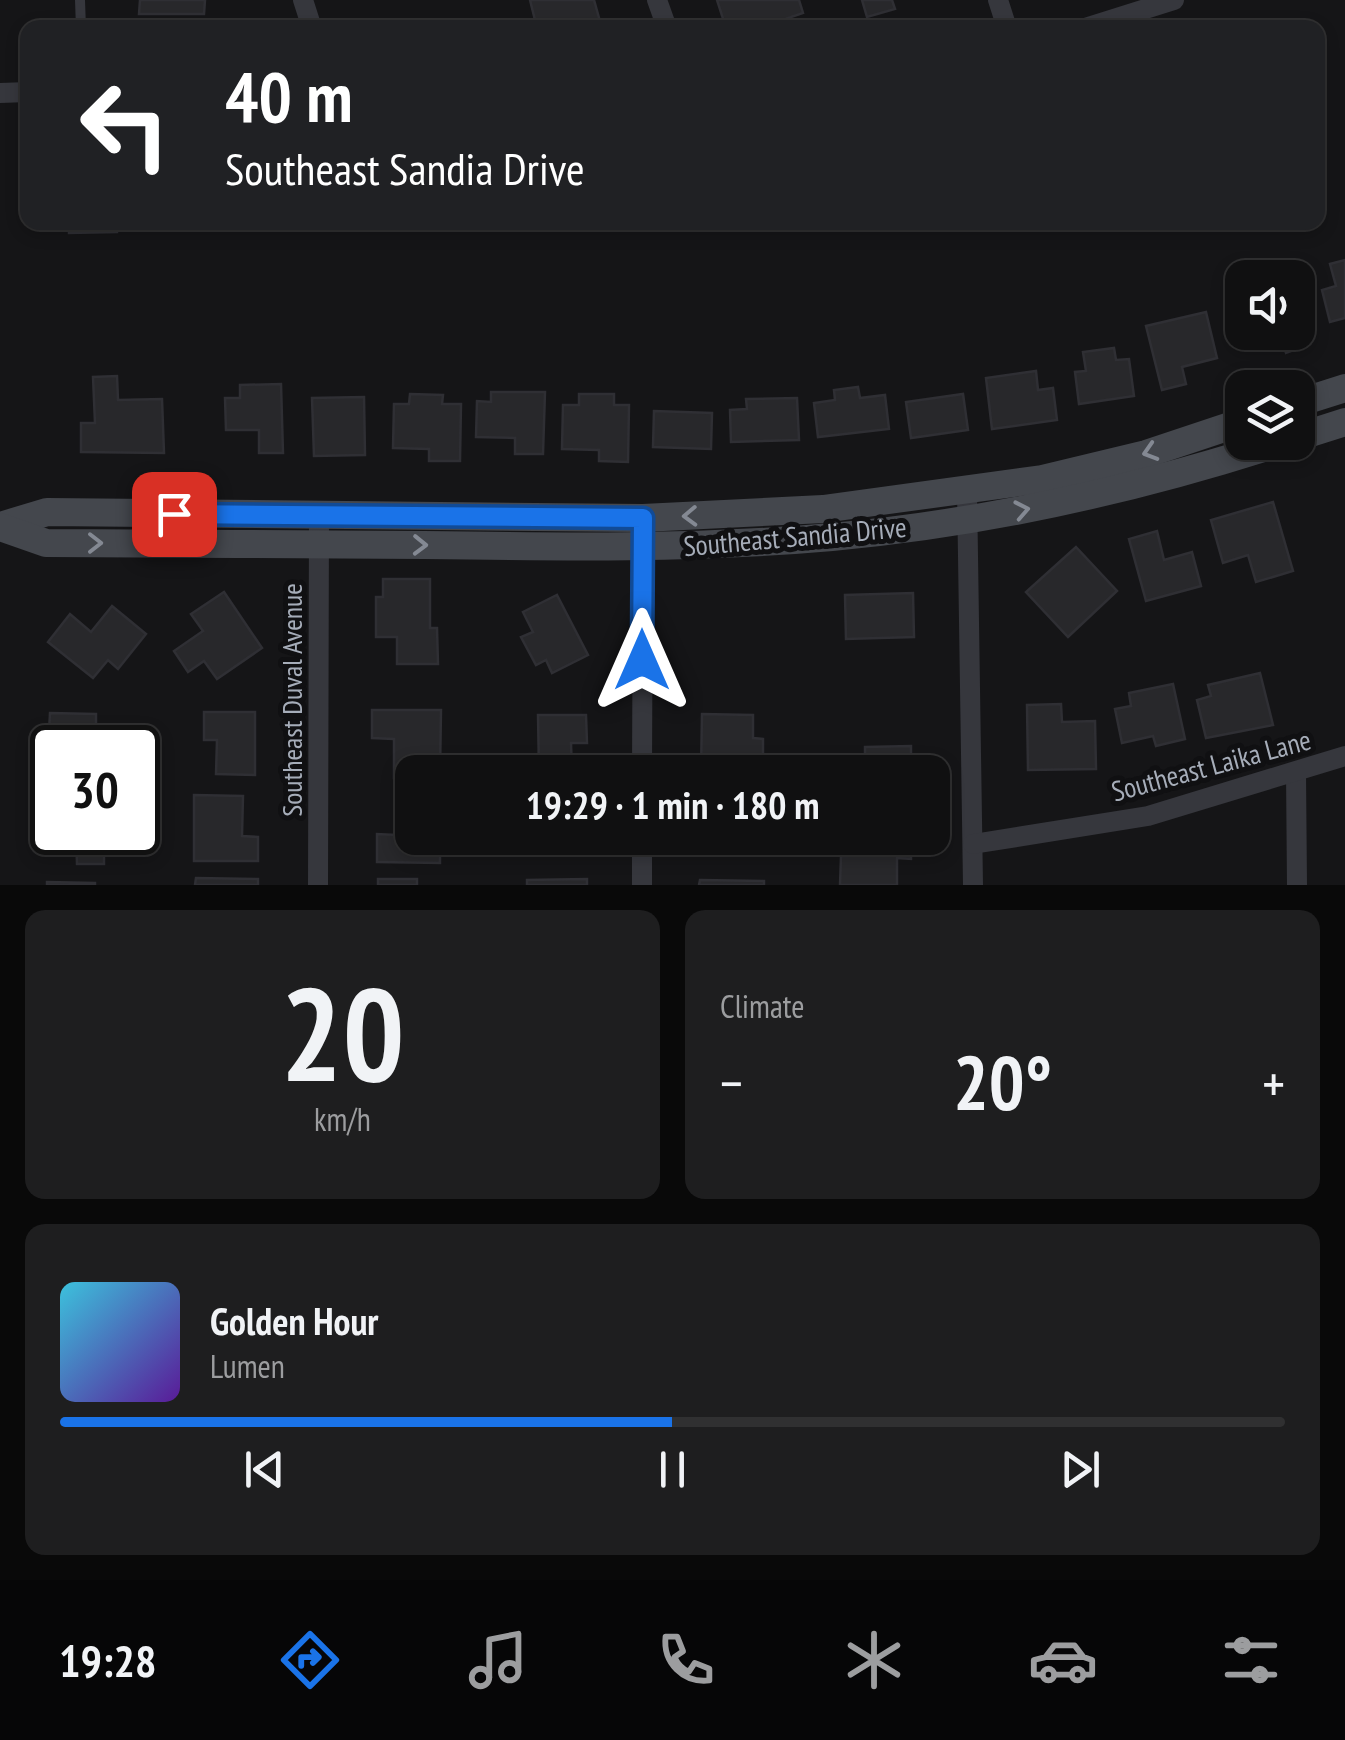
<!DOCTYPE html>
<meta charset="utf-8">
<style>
:root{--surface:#101011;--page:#1e1e1f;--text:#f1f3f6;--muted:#9c9d9f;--line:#303031;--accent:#1a73e8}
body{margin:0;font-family:"PT Sans Narrow",sans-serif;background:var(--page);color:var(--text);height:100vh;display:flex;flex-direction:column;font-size:38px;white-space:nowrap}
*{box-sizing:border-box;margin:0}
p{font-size:32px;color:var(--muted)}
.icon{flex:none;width:55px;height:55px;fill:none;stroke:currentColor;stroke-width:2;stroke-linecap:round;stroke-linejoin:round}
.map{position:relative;height:885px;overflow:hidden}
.details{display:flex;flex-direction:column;gap:25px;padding:25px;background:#090909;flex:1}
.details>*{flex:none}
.guide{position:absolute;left:20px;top:20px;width:1305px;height:210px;border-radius:20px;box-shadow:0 5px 15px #0003,0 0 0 2px var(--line);background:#202124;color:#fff;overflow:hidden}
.buttons{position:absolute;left:1225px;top:260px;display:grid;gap:20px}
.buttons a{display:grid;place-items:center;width:90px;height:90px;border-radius:20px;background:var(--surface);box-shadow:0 5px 15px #0003,0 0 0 2px var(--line);font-size:50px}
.speed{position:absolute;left:30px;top:725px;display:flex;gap:20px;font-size:50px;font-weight:700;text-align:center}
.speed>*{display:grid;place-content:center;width:130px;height:130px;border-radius:50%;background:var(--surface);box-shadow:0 5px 15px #0003,0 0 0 2px var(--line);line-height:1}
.speed .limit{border:5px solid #111;border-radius:15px;background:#fff;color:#111}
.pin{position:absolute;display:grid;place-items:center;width:85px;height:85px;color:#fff;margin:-42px;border-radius:20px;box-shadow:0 5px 15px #0006}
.me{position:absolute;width:110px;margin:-55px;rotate:0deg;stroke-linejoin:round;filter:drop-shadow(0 0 8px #0008)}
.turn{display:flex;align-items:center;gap:35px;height:210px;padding:0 40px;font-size:45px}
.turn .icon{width:130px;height:130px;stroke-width:2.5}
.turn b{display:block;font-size:70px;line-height:85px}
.big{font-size:75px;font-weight:700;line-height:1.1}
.details .tile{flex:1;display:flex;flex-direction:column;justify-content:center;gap:15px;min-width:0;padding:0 35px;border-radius:20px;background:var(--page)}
.details .dial{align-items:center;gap:0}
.dial b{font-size:130px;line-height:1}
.song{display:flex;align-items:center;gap:30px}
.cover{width:120px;height:120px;border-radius:15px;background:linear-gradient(135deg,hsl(190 70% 55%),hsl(270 70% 35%))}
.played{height:10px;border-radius:5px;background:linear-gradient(90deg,var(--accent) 50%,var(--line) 50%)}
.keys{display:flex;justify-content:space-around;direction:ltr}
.heat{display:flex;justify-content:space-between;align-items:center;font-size:55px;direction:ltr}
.details .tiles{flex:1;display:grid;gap:25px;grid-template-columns:1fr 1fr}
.tile:last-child{grid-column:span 2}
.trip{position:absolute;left:395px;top:755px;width:555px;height:100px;border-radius:20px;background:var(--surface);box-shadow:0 5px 15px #0003,0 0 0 2px var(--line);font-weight:700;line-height:100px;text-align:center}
.dock{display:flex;height:160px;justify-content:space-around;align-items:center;background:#060607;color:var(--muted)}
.dock .icon{width:70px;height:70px}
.dock .current{color:var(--accent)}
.dock b{font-size:45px;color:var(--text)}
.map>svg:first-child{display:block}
</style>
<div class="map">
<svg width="1345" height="885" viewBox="0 0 1345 885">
<rect width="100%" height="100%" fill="#151517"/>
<g fill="#28282b" stroke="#2f2f34" stroke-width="2.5">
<path d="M140,0H205L204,14H139Z"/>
<path d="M530,0H594L601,25L537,28Z"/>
<path d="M717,0H799L803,13L759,28H726Z"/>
<path d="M862,0H892L895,9L867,17Z"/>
<path d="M69,222H117V232L69,233Z"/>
<path d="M1345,260V318L1330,322L1322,290L1336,286L1330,264Z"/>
<path d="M1242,299V332H1298V311L1310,344L1286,353L1280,337L1246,350L1229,304Z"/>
<path d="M1206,312L1217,358L1182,367L1186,384L1162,390L1146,326Z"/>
<path d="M1114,348L1116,360L1129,359L1134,396L1079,404L1075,372L1086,371L1083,352Z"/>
<path d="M1036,371L1038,390L1053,388L1057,420L992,429L986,378Z"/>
<path d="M117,376L118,400L162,399L164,453L81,452V423H95L93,377Z"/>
<path d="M281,384L283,453H259V430H226L225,398H240V385Z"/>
<path d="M858,387L860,398L885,395L889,429L818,437L814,403L835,400L834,390Z"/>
<path d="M491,392H545L543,454H515V438L476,437L477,401L491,402Z"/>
<path d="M410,394L443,395L442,404H461L460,461H429V449L393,448L394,404H409Z"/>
<path d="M579,394H614V405H629L628,462L599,461V450L562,449L563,405H579Z"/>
<path d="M963,394L968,430L911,438L906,402Z"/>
<path d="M364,397L365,455L314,456L312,398Z"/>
<path d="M797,398L799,440L731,442L730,410L747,409L746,399Z"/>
<path d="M654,411L712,413L711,449L653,447Z"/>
<path d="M1273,502L1293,571L1256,582L1248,555L1223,563L1211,520Z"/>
<path d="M1157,531L1164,560L1192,552L1201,586L1146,601L1129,539Z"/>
<path d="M1076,547L1117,591L1068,637L1026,592Z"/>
<path d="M383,579H430V628H437L438,664H397V637H376V597H383Z"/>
<path d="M224,592L262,648L217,679L204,661L188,672L174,651L203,631L191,614Z"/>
<path d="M913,593L914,637L846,639L845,595Z"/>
<path d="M557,595L588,655L552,673L546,660L536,665L521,637L533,632L523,612Z"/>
<path d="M112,606L146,634L118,669L108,660L93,678L48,642L70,614L91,632Z"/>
<path d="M1260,673L1273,725L1206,738L1197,700L1211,696L1208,685Z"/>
<path d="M1173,684L1185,739L1156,746L1153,736L1122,743L1115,709L1131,706L1129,693Z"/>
<path d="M1061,704L1062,722L1095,721L1096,769L1028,770L1027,705Z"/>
<path d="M372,710H441L440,772H412V778H394V739L372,738Z"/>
<path d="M204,712H255V775L216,774L217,740H204Z"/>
<path d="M50,713L96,714V728L106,729V748H58V732H49Z"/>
<path d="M702,714L753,715V738L763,739V765H752V772H701Z"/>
<path d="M538,715H586L587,743H571L572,772H539Z"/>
<path d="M911,746V772H865V747Z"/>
<rect x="45" y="792" width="7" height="34"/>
<path d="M194,795L243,796L242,836L258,837V861H194Z"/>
<path d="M397,797H412V838H440V863L377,862V834L397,835Z"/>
<path d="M76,832H104V864H77Z"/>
<path d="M520,838H585V851L520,852Z"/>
<rect x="699" y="838" width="41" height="17"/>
<path d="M847,838H911V859L897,858V885H840L841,856H847Z"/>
<path d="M196,878L258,879V885H195Z"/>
<rect x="378" y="879" width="39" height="6"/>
<path d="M587,879V885H527V880Z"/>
<path d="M700,880L764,881V885H699Z"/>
<path d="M47,882L95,883V885H47Z"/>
</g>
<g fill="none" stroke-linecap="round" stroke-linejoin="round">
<path stroke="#36373d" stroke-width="10" d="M80,0L81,28"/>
<g stroke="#36373d" stroke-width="20">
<path d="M303,0L312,28"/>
<path d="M657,0L667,28"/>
<path d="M998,0L1007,28"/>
<path d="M1085,28L1174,0"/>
<path d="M0,93L28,92"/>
<path d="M967,490L973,885"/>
<path d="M642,772L643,535"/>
<path d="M1296,772L1297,885"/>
<path d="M973,844L1148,816L1345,756"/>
<path d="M318,885L319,514"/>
<path d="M642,885V838"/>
</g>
<g stroke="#44474d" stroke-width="28">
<path d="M1298,403L1345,388"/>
<path d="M1298,437L1345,422"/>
<path d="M0,526L47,512L643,518L823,509L1042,479L1146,454L1242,422"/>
<path d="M0,527L46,543C172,544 298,544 424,545C560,547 696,549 832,537C986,523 1134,490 1282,442"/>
</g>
</g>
<defs><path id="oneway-chevron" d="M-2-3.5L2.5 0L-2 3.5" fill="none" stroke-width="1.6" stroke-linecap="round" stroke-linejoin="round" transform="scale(2.5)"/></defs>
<g stroke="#848993">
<use href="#oneway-chevron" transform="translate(1150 452) rotate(163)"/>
<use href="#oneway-chevron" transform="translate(1022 510) rotate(-11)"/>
<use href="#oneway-chevron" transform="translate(690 516) rotate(178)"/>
<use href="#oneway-chevron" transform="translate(95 543)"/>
<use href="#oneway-chevron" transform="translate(420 545) rotate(1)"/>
</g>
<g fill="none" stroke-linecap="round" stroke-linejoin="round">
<g stroke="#114b97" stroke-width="25">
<path id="route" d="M174,514L643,518L642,660"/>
</g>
<use href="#route" stroke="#1a73e8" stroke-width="18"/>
</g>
<g text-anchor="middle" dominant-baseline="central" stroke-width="10" stroke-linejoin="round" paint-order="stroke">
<g font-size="28" fill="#a6adb9" stroke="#101012">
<text transform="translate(795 536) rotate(-5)">Southeast Sandia Drive</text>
<text transform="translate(291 700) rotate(-90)">Southeast Duval Avenue</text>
<text transform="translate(1211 765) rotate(-15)">Southeast Laika Lane</text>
</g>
</g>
</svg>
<div class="buttons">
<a><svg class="icon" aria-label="sound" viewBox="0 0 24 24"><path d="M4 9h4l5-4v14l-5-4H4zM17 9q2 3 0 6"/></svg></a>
<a><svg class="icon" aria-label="layers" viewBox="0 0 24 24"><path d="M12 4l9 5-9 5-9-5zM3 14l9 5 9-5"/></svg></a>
</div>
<div class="speed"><div class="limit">30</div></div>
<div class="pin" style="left:174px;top:514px;background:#d93025"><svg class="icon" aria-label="arrive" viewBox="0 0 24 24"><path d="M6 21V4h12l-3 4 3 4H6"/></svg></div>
<svg class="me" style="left:642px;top:660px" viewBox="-20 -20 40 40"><path d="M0-17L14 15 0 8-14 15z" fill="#1a73e8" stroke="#fff" stroke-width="4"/></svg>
<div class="trip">19:29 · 1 min · 180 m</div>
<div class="guide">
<div class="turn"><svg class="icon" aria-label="left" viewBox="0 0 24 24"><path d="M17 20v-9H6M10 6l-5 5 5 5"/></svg><div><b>40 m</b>Southeast Sandia Drive</div></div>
</div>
</div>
<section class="details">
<div class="tiles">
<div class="tile dial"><b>20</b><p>km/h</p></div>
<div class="tile"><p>Climate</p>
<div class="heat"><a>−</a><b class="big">20°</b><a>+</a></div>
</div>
<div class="tile">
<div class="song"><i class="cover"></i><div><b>Golden Hour</b><p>Lumen</p></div></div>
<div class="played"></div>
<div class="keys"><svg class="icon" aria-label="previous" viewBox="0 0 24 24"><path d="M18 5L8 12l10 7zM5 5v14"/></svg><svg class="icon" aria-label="pause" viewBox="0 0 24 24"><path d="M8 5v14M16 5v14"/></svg><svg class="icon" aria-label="next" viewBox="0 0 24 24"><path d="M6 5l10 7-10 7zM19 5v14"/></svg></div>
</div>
</div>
</section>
<nav class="dock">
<b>19:28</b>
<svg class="icon current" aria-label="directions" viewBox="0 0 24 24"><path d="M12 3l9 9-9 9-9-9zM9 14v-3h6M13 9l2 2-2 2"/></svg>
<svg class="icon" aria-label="music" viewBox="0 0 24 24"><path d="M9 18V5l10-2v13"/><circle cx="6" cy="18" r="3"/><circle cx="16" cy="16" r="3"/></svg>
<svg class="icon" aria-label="phone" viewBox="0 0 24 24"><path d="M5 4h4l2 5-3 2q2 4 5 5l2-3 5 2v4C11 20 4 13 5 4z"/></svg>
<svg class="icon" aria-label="climate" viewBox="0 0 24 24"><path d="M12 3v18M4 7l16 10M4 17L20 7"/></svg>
<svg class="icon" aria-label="car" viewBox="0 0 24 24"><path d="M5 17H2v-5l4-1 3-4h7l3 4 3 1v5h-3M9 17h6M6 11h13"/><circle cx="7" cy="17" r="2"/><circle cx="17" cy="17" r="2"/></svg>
<svg class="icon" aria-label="filters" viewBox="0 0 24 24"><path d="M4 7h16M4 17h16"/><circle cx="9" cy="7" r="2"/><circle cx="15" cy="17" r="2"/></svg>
</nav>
